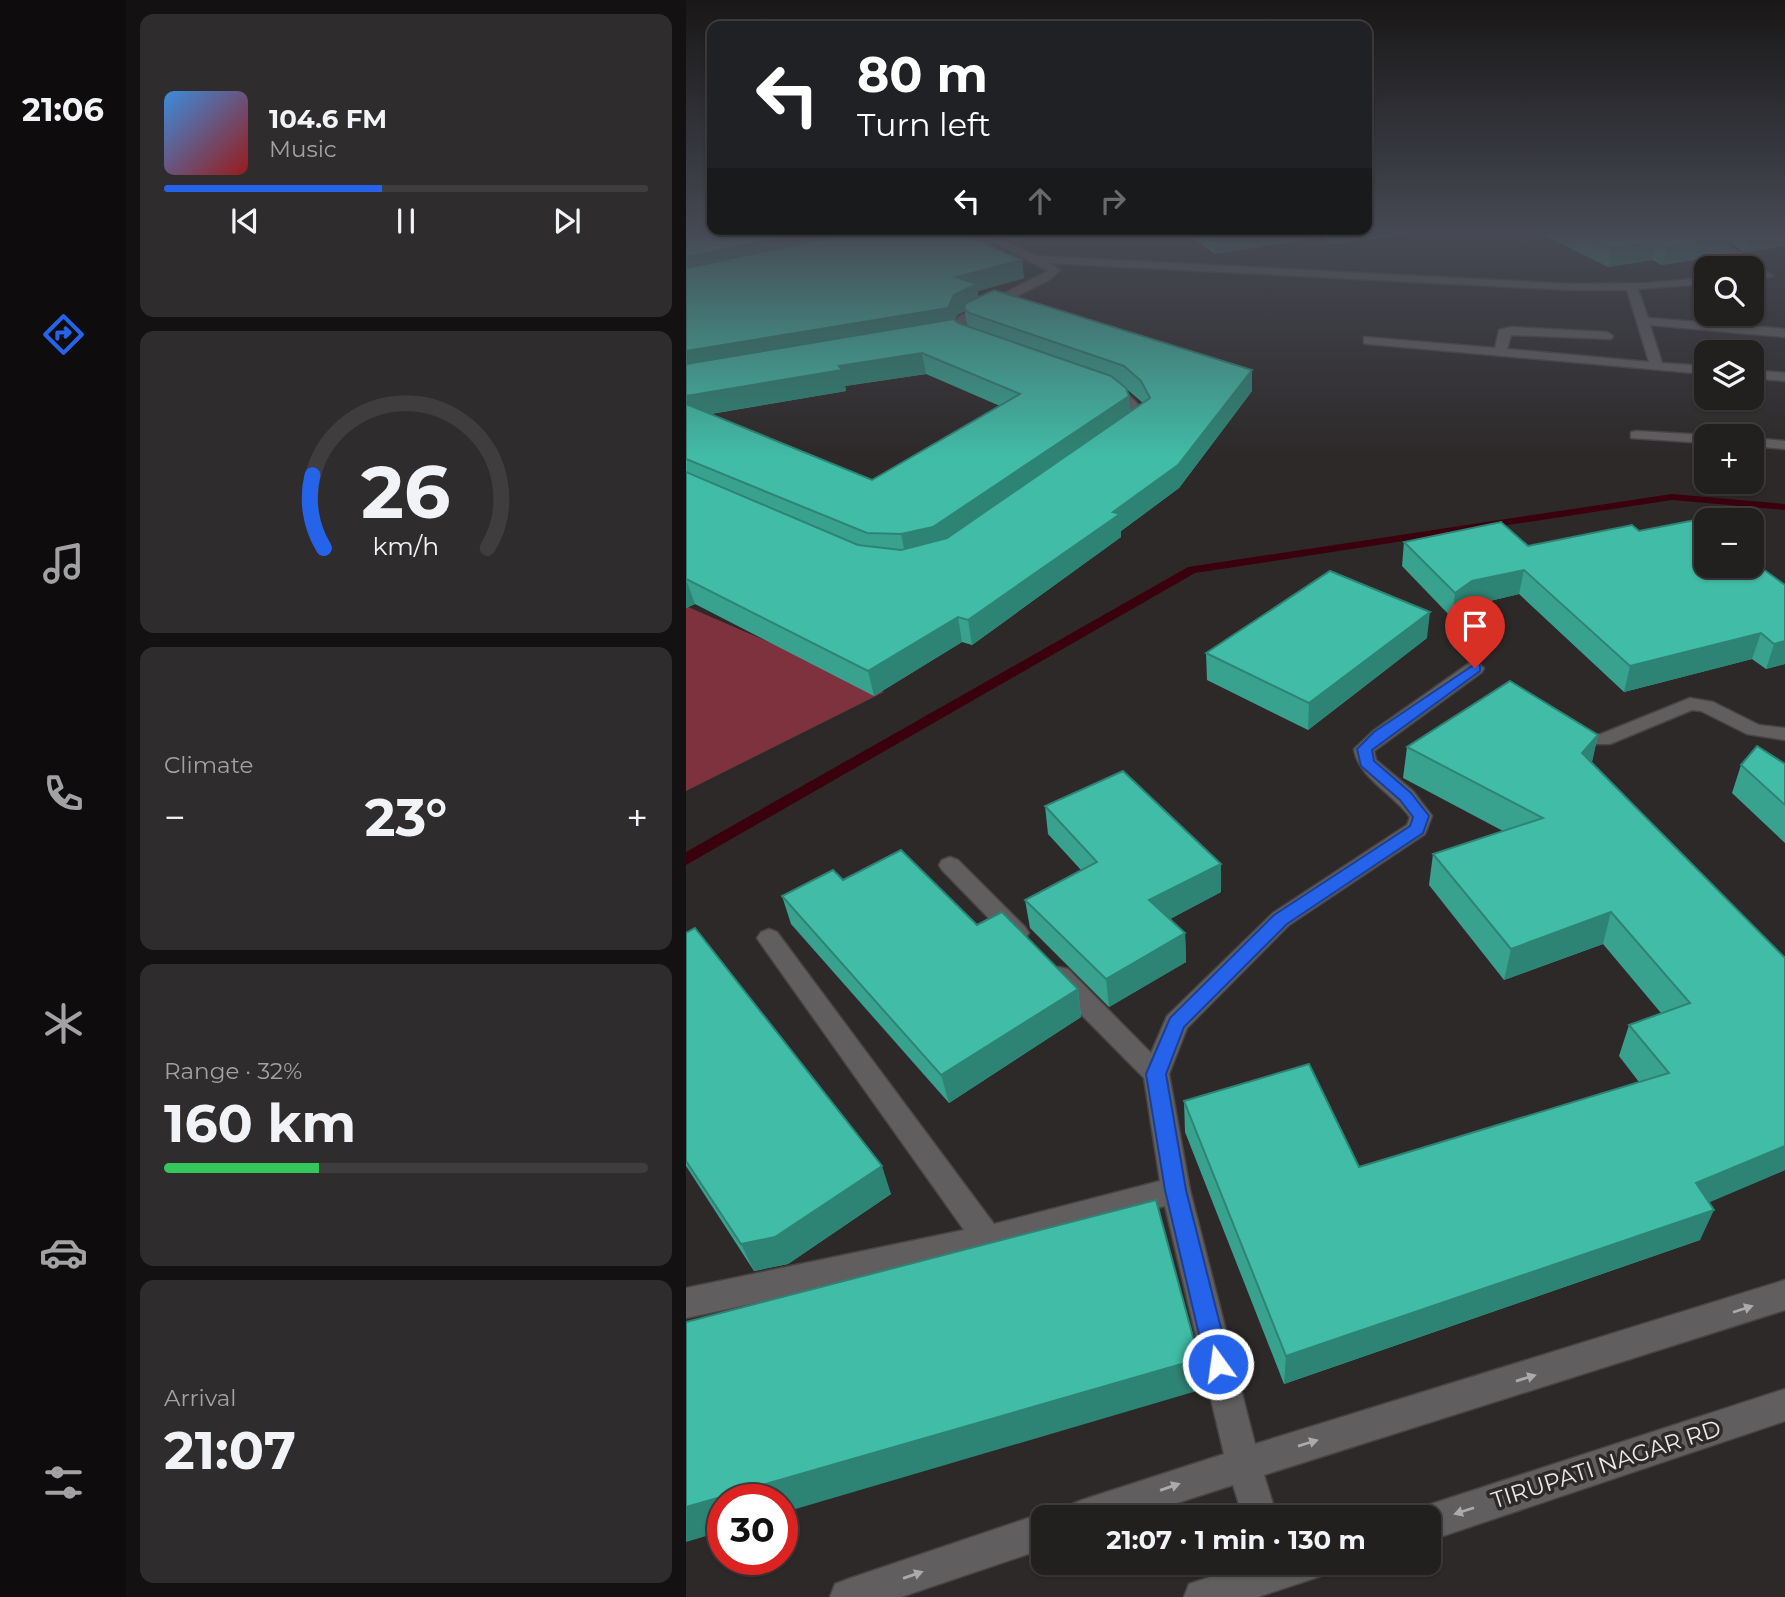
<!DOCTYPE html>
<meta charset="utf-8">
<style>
:root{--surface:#221f1f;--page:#2e2c2c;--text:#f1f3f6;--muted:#a2a2a4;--line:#3f3d3d;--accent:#2563eb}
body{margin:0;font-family:Montserrat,sans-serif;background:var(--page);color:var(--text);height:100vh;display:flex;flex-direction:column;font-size:26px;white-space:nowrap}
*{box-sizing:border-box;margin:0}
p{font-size:23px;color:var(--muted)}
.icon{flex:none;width:38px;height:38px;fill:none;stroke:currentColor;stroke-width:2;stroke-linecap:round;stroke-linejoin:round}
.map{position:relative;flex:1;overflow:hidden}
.drawer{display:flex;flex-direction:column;gap:14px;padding:14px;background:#131111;width:560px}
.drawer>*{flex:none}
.guide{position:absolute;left:21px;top:21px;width:665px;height:214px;border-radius:14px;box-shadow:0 2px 5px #0004,0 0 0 2px var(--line);background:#202124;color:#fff;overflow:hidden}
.controls{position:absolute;left:1008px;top:256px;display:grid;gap:14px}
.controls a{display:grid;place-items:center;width:70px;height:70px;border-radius:14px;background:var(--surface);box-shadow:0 2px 5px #0004,0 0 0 2px var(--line);font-size:35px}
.speed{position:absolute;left:21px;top:1484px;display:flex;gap:14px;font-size:35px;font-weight:700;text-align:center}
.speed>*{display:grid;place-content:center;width:91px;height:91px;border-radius:50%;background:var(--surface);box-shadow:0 2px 5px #0004,0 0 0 2px var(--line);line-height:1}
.speed .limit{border:10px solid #d22;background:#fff;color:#111}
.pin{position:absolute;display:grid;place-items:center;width:60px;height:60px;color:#fff;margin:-72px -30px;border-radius:50% 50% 50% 0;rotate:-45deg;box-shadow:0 0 7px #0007}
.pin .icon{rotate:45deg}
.me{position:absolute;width:77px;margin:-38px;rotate:346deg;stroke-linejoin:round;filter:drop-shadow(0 0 5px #0008)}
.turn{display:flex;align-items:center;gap:24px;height:147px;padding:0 35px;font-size:32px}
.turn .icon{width:91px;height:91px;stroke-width:2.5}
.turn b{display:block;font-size:49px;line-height:60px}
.lanes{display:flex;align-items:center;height:66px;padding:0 35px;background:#0003;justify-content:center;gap:35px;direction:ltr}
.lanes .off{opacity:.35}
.big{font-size:52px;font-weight:700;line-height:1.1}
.drawer .widget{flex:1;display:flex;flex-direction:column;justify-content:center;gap:10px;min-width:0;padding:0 24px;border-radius:14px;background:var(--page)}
.drawer .dial{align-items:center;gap:0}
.dial svg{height:182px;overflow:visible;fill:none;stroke:var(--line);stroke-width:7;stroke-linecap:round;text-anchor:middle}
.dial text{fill:var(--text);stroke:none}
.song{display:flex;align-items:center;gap:21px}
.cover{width:84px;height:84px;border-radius:10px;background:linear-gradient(135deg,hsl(210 70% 55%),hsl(0 70% 35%))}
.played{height:7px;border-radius:4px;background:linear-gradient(90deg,var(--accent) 45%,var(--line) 45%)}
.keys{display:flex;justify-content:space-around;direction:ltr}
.heat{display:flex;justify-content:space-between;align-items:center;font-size:38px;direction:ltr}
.charge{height:10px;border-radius:5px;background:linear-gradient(90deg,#34c759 32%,var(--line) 0)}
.trip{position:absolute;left:345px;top:1505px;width:410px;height:70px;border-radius:14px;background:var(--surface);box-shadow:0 2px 5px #0004,0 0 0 2px var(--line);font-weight:700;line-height:70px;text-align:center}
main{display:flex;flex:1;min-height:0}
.tabs{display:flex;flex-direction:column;width:126px;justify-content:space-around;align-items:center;background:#0e0c0c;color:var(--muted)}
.tabs .icon{width:49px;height:49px}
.tabs .selected{color:var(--accent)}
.tabs b{font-size:32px;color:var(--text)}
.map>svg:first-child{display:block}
</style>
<main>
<nav class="tabs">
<b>21:06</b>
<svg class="icon selected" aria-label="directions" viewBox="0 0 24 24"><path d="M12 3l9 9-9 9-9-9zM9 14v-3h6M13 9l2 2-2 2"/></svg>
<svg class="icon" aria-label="music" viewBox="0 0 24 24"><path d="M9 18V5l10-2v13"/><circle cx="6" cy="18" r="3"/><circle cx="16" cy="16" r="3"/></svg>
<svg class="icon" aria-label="phone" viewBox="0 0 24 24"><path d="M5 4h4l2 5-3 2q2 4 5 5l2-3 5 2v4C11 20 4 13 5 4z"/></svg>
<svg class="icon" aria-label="climate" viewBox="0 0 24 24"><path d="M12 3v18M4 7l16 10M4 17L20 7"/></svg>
<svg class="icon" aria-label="car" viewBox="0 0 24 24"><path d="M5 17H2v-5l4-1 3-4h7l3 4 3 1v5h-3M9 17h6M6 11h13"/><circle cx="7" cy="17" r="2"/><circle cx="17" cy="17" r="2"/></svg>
<svg class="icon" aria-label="filters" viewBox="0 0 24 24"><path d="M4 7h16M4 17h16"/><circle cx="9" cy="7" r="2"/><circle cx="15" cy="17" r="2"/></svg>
</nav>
<section class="drawer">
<div class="widget">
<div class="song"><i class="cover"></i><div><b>104.6 FM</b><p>Music</p></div></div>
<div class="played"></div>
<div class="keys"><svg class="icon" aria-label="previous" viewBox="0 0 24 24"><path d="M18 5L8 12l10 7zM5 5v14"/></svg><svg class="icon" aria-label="pause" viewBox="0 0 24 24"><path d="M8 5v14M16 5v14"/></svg><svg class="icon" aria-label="next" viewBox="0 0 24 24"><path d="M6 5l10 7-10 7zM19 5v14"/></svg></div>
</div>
<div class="widget dial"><svg viewBox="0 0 100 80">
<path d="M14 69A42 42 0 1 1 86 69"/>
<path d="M14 69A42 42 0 0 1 9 37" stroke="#2563eb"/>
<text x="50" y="56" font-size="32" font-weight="700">26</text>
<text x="50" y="72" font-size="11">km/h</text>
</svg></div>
<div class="widget"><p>Climate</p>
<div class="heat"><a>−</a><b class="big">23°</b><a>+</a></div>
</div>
<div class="widget"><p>Range · 32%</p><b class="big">160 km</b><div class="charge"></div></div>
<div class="widget"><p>Arrival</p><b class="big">21:07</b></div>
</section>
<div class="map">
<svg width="1099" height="1597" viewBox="0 0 1099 1597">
<rect width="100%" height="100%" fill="#2d2929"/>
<path fill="#7e323d" d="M0,606L198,692L0,791Z"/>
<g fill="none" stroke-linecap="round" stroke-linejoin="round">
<path fill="#3a000e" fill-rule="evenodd" d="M986,494L1099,504V510L986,500L509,573L0,865V852L502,567Z"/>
<g stroke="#484444" stroke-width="3">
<g id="minor">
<path d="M290,233H303L350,256L886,284L959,283L1020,278V284L952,289L962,318L1099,329V337L964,325L976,363L1020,366V374L682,344L678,343V337L809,348L813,330L825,327L921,332L927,336L925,339L825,335L821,349L963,362L941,290H886L363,263L374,270L363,280L281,321L278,328L295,342L289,346L276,341L266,328L272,317L362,271Z"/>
<path d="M1013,233H1025L1087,276L1078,278Z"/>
<path d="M1066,370L1099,373V381L1066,378Z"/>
<path d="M419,383C439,389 452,401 462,419C456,426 446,433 437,431V425L448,418L436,402L414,390L412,387Z"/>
<path d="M950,431L1020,435L1024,436H1020V443L945,438V432Z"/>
<path d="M1066,438L1099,441V449L1066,446Z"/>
<path d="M789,662L798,668L796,672L688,751L690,760L727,791L746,816L739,834L603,925L501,1028L483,1074L504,1190L569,1444L1099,1280V1310L578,1475L591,1517H557L547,1485L447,1517H379L384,1505L396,1500L538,1454L479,1206L302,1253L0,1318V1288L278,1230L75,944L71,938L75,932L83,929L91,932L308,1224L474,1181L458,1078L364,983L361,976L364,969L373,967L382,969L465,1053L481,1016L587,913L721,825L724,817C707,794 672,777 668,749L687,731L782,664Z"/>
<path d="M1004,698L1027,702L1073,725L1099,728V740L1061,734L1015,711L1006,710L924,744H910L907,740L910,736Z"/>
<path d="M264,857L272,860L339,927L343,933L339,939L331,942L323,939L256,870L253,865L256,860Z"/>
<path d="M1099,1389V1421L742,1541V1517H727L730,1511L742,1505Z"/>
<path d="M357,1513L366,1517H357V1549L215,1597H144L149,1584L162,1579Z"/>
<path d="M566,1563H640L635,1576L572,1597H498L503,1584Z"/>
</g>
</g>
<use href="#minor" fill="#615e5f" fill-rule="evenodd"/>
</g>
<g fill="#38a28f" fill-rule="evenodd">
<path d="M0,233H304L306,244L301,245L338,278L292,291V297L566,391L493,488L435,531V537L286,645L276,642L188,696L9,604L0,608ZM279,311L281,326L272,323L269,320L271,315ZM240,374L314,406L186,480L25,414L160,391L159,386ZM437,386L457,403L444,411Z"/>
<path d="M309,233H382L326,241Z"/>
<path d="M499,233H732L646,244L637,237L529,254Z"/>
<path d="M853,233H1099L1058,252L1043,242L1040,255L976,265L966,260L922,267Z"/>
<path d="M953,531L1099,585V664L1080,669L1066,659L938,692L833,594L783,606L766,618L716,566L718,542L842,546Z"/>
<path d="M741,638L622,730L521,680L520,653Z"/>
<path d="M912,735L906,762L1099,958V1170L1023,1202L1014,1240L598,1384L499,1132L498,1101L673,1167L953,1082L933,1056L943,1025L975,1013L917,944L818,980L743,885L747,854L817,831L717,778L721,747Z"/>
<path d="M1099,764V843L1046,793L1055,765Z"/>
<path d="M359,806L535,892L484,919L499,933L500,962L423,1007L344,928L339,900L395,870L362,834Z"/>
<path d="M157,880L291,925L392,989L395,1017L263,1103L105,924L96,896Z"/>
<path d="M0,933L205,1194L102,1264L68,1271L0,1166Z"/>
</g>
<g fill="#2e8474">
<path d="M118,233H207L0,277V257Z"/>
<path d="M270,233H304L306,244L272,249Z"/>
<path d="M325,233H382L326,241Z"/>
<path d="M549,233H637V237L529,254V236Z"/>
<path d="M647,233H732L646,244Z"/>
<path d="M1071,233H1099V246L1058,252L1062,234Z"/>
<path d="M1045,237L1040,255L976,265L980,247Z"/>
<path d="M970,242L966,260L922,267L925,248Z"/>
<path d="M336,260L338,278L292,291L293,303L278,308L279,311L271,315L265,328L0,373V351Z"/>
<path d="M236,353L240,374L159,386L160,391L0,418V396L153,366Z"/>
<path d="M566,370V391L493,488L435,531V537L286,645L282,620Z"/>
<path d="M443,396L445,417L251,551L220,558L215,534Z"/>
<path d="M838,570L833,594L783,606L766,618L769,593L786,581Z"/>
<path d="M0,579L9,604L0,608Z"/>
<path d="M744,612L741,638L622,730L623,703Z"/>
<path d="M272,617L276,642L188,696L182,671Z"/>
<path d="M1075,633L1066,659L938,692L944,666Z"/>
<path d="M1099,641V664L1080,669L1088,644Z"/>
<path d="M912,735L905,765L896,753Z"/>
<path d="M535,864V892L465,929L463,900Z"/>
<path d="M925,912L917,944L818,980L825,949Z"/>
<path d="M499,933L500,962L423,1007L420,979Z"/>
<path d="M392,989L395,1017L263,1103L255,1075Z"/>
<path d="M1099,1146V1170L996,1214L1010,1183Z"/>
<path d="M196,1166L205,1194L102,1264L68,1271L55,1244Z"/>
<path d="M1028,1210L1014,1240L598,1384L600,1356Z"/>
<path d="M513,1359L514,1390L96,1513V1500H37V1531L0,1542V1507Z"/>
</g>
<g fill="#41bca6" stroke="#2e8474" stroke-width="2">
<path d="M0,233H118L0,257Z"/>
<path d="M166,233H274L336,260L270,277L291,284L268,295L262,308L0,351V268Z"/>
<path d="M525,233H549L529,236Z"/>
<path d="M893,233H1039L1045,237L980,247L970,242L925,248Z"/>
<path d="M308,290L566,370L492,465L427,512L434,514L282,620L272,617L182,671L0,579V472L172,545L215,550L261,538L464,398L455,381L438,366L283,313L278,308L280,303Z"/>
<path d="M268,319L272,323L425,376L440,388L443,396L247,527L215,534L181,533L0,459V404L186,480L334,394L236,353L153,366L156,370L0,396V364Z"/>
<path d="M1009,520L1020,528V565H1066V561L1099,585V641L1088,644L1075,633L944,666L838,570L786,581L769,593L718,542L815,522L842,546L946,525L953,531Z"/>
<path d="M644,571L744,612L623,703L520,653Z"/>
<path d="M824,681L912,735L896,753L1099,958V1146L1010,1183L1028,1210L600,1356L498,1101L623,1064L673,1167L983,1073L943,1025L1004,1003L925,912L825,949L747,854L857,818L721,747Z"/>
<path d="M1071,746L1099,764V805L1055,765Z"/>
<path d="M437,771L535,864L463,900L499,933L420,979L339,900L411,862L359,806Z"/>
<path d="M215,850L291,925L316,912L392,989L255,1075L96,896L147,870L157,880Z"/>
<path d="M9,928L196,1166L89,1237L55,1244L0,1161V933Z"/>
<path d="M470,1200L513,1359L0,1507V1322Z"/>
</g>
<defs><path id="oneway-solid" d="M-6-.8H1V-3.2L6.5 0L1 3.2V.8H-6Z" transform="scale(1.75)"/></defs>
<g fill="#adaaaa">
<use href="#oneway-solid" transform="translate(1057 1309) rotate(-18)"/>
<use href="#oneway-solid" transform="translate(840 1378) rotate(-17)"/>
<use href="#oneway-solid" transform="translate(622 1443) rotate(-17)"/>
<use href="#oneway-solid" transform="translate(484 1487) rotate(-19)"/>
<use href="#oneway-solid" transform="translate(778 1511) rotate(162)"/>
<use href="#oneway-solid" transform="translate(227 1575) rotate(-19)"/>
</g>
<linearGradient id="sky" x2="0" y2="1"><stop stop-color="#191717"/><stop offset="0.51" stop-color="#464954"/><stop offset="1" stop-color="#464954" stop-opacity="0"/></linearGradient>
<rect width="1099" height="457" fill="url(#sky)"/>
<path fill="#2563eb" stroke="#184099" stroke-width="2" d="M789,664L794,665V671L686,750L688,761L725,793L743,816L737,833L601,924L498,1027L480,1074L500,1190L544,1364L541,1372L532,1376L524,1372L520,1364L479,1190L460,1074L484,1018L588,915L724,826L727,817L714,800L675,766L671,749L688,732Z"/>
<g text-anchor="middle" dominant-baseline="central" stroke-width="7" stroke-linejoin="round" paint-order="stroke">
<g font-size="23" fill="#ebe8e8" stroke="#2d2929">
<text transform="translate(920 1464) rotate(-18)">TIRUPATI NAGAR RD</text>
</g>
</g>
</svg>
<div class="controls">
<a><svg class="icon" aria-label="search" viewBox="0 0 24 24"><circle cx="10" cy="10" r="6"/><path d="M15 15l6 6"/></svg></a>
<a><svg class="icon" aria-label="layers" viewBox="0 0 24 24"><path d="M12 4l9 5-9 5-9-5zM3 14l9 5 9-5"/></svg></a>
<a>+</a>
<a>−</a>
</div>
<div class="speed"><div class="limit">30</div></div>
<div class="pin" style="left:789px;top:668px;background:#d93025"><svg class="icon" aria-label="arrive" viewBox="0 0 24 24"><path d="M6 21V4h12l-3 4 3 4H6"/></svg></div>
<svg class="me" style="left:532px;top:1364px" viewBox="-20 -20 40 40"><circle r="17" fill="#2563eb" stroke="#fff" stroke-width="3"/><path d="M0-11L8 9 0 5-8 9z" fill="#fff"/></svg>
<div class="trip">21:07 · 1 min · 130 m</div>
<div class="guide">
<div class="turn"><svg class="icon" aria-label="left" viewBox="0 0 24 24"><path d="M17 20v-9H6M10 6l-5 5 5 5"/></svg><div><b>80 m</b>Turn left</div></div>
<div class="lanes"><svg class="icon" aria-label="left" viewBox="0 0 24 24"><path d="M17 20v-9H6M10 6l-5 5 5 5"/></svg><svg class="icon off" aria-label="ahead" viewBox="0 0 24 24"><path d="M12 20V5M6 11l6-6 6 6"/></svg><svg class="icon off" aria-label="right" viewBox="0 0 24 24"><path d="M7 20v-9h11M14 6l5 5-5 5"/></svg></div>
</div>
</div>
</main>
